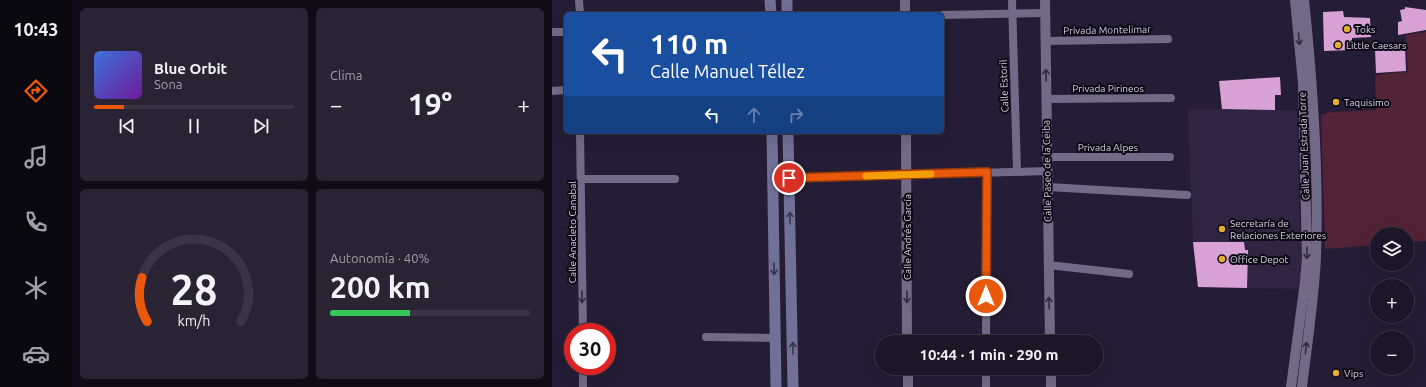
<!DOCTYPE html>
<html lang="es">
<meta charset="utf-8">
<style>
:root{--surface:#1c1628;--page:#292334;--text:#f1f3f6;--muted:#a09fa8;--line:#3a3545;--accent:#ea580c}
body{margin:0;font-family:Ubuntu,sans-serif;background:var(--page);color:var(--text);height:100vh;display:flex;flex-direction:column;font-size:15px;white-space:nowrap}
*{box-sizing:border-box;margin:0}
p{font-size:13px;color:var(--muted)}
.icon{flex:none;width:22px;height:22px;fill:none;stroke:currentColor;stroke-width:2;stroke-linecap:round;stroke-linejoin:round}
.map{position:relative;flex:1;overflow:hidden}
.side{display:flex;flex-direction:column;gap:8px;padding:8px;background:#0f0c16;width:480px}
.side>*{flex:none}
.top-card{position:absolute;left:12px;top:12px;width:380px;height:122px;border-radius:6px;box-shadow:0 4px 16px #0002,0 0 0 1px var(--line);background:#1a4fa0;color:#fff;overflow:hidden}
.controls{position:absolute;left:818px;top:227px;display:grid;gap:8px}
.controls a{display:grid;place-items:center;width:44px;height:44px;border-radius:50%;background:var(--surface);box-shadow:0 4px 16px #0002,0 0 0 1px var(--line);font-size:20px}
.speed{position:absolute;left:12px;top:323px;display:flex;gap:8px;font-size:20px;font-weight:700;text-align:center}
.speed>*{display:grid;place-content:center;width:52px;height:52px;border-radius:50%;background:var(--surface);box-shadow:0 4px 16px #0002,0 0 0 1px var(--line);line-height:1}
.speed .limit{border:6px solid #d22;background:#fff;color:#111}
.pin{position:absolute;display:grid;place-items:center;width:34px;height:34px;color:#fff;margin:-17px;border:2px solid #fff;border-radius:50%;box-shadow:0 1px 4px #0007}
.me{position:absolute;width:44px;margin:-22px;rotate:0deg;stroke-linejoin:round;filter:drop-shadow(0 0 3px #0008)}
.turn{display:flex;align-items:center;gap:14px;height:84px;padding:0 20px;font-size:18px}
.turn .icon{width:52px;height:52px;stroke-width:2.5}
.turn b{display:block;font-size:28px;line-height:34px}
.lanes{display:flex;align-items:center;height:38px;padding:0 20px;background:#0003;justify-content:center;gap:20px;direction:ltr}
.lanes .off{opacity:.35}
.big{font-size:30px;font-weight:600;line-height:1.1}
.side .tile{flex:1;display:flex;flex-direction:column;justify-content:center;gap:6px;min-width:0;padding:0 14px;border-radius:6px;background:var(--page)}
.side .dial{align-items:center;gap:0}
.dial svg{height:104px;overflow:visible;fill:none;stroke:var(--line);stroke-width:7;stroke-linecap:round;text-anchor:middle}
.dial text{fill:var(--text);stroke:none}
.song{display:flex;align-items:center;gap:12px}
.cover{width:48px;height:48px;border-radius:6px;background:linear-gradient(135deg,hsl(220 70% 55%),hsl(280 70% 35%))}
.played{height:4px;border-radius:2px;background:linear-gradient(90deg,var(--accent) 15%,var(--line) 15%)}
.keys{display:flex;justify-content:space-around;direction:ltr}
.heat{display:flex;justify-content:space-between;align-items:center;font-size:22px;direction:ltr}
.charge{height:6px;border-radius:3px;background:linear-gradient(90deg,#34c759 40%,var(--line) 0)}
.side .tiles{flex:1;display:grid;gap:8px;grid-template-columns:repeat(2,1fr)}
.trip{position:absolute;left:323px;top:335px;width:228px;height:40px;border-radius:20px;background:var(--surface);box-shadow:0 4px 16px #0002,0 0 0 1px var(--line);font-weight:600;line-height:40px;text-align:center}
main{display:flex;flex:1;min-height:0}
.tabs{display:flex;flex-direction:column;width:72px;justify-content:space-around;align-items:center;background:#0b0910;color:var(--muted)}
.tabs .icon{width:28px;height:28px}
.tabs .active{color:var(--accent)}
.tabs b{font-size:18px;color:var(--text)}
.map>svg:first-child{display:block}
</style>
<main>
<nav class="tabs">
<b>10:43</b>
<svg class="icon active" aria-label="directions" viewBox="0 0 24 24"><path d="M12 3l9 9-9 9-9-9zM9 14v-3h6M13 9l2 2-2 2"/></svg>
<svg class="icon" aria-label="music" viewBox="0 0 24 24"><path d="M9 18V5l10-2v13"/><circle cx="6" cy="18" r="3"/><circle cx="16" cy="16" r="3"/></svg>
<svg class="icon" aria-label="phone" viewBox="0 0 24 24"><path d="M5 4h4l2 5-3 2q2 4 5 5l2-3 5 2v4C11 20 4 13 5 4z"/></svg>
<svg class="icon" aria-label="climate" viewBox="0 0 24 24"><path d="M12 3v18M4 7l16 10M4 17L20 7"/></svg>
<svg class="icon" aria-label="car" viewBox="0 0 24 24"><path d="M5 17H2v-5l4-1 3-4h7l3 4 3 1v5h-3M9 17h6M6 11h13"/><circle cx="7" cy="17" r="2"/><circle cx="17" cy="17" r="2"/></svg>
</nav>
<section class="side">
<div class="tiles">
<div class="tile">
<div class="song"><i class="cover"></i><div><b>Blue Orbit</b><p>Sona</p></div></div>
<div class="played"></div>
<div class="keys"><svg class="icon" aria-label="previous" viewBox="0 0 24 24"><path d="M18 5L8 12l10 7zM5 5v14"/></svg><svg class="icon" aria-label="pause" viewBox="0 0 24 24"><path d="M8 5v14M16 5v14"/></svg><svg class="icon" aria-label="next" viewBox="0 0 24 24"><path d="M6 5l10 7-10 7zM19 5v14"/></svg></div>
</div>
<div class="tile"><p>Clima</p>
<div class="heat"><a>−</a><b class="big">19°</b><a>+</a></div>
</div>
<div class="tile dial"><svg viewBox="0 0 100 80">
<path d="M14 69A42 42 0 1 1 86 69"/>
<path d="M14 69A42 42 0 0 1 10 35" stroke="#ea580c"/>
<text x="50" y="56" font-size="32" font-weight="700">28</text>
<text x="50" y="72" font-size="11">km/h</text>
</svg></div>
<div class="tile"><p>Autonomía · 40%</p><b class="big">200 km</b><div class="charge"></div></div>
</div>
</section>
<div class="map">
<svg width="874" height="387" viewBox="0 0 874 387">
<rect width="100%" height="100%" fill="#251d35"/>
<path fill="#2f2542" d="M636,109L745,110L748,241L752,242L750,289L646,287L641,242Z"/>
<path fill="#522336" d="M874,32V241L855,242V234H825V245L773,249L769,115L779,112L824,110L823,75L856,72L853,35Z"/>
<g fill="#d9a2d6">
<path d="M853,7L874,10V30L846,35V22L850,21L848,10L853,9Z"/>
<path d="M791,11L792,17L818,18L819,37L800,38V50L772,51L771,12Z"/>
<path d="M853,47L854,71L824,73L823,49Z"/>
<path d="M728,77L729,95H723V110L670,109L667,81Z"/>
<path d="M641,242H692L693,250H696V253L695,288L646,287Z"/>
</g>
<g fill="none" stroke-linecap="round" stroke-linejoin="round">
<g stroke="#736a87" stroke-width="8">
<path d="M27,0L28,14"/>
<path d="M460,0L465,171"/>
<path d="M390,15L494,13"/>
<path d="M0,32H14"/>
<path d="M493,41L616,39"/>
<path d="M0,91L14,90"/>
<path d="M494,99L619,98"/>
<path d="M28,132L31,332"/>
<path d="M495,157H618"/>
<path d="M30,179H123"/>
<path d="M221,179L496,171"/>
<path d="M496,187L635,195"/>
<path d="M496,265L577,274"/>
<path d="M154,337L223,338"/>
<path d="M434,342L435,172"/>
<path d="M31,366V387"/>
<path d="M434,387V368"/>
</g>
<g stroke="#736a87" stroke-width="10">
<path d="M353,0V14"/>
<path d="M493,0L498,342"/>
<path d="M354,132L355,342"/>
<path d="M356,368V387"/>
<path d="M499,368V387"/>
<path d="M739,387L753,282L755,258L751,83L743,0"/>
<path d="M750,387C755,344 762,300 764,257C767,171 761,85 752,0"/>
</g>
<g stroke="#707098" stroke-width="11">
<path d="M218,0L219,14"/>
<path d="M235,0V14"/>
<path d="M220,132L224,387"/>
<path d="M236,132L241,387"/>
</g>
</g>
<defs><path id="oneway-shaft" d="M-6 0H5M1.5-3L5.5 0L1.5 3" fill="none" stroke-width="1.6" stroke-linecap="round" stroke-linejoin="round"/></defs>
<g stroke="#312b3c">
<use href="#oneway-shaft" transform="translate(747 39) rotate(85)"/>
<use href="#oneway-shaft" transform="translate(494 75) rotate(-90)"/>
<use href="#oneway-shaft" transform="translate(755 253) rotate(91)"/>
<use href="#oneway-shaft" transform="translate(30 297) rotate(90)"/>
<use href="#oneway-shaft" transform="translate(355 297) rotate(90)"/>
<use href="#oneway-shaft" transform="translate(497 303) rotate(-91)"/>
<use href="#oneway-shaft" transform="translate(754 348) rotate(-83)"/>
</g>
<g stroke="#353249">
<use href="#oneway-shaft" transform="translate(238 218) rotate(-91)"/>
<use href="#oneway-shaft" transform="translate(222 269) rotate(89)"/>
<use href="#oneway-shaft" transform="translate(241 348) rotate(-91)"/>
</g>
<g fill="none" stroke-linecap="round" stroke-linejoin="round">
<g stroke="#983908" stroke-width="10">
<path id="route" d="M237,178L435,172L434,296"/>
</g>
<use href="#route" stroke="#ea580c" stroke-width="7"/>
<path stroke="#f59e0b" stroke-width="7" d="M314,176L379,174"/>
</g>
<g fill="#e4ae35" stroke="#0d0914" stroke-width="1.5">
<circle cx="795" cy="29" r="4"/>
<circle cx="786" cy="45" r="4"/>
<circle cx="784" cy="102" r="4"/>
<circle cx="670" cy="229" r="4"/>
<circle cx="670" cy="259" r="4"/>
<circle cx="784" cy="373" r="4"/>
</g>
<g text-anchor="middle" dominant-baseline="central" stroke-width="4" stroke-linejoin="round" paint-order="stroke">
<g font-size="10" fill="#d8d3e4" stroke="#0d0914" text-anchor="start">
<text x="803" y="29">Toks</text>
<text x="794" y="45">Little Caesars</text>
<text x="792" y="102">Taquisimo</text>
<text x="678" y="223">Secretaría de<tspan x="678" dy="12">Relaciones Exteriores</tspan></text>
<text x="678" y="259">Office Depot</text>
<text x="792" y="373">Vips</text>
</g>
<g font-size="10" fill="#d8d3e4" stroke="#0d0914">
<text transform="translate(555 30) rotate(-1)">Privada Montelimar</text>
<text transform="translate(452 86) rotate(-92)">Calle Estoril</text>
<text x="556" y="88">Privada Pirineos</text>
<text transform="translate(752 146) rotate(-92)">Calle Juan Estrada Torre</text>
<text x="556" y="147">Privada Alpes</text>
<text transform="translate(495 171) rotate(-91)">Calle Paseo de la Ceiba</text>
<text transform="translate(20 232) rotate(-90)">Calle Anacleto Canabal</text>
<text transform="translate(355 237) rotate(-90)">Calle Andrés García</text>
</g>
</g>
</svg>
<div class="controls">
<a><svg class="icon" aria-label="layers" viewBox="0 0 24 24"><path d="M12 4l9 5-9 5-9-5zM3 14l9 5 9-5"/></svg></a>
<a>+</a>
<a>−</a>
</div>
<div class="speed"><div class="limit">30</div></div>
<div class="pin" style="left:237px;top:178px;background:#d93025"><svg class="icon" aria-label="arrive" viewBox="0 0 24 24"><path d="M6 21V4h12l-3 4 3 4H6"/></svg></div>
<svg class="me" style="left:434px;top:296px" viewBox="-20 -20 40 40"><circle r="17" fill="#ea580c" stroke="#fff" stroke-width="3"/><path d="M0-11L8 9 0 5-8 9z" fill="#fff"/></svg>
<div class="trip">10:44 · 1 min · 290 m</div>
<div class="top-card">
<div class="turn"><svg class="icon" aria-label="left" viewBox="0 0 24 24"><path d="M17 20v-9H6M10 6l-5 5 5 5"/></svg><div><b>110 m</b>Calle Manuel Téllez</div></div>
<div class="lanes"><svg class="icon" aria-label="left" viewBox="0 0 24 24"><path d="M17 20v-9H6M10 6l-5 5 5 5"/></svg><svg class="icon off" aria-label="ahead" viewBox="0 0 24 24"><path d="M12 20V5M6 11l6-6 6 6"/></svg><svg class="icon off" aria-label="right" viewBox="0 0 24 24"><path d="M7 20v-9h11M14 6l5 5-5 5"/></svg></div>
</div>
</div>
</main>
